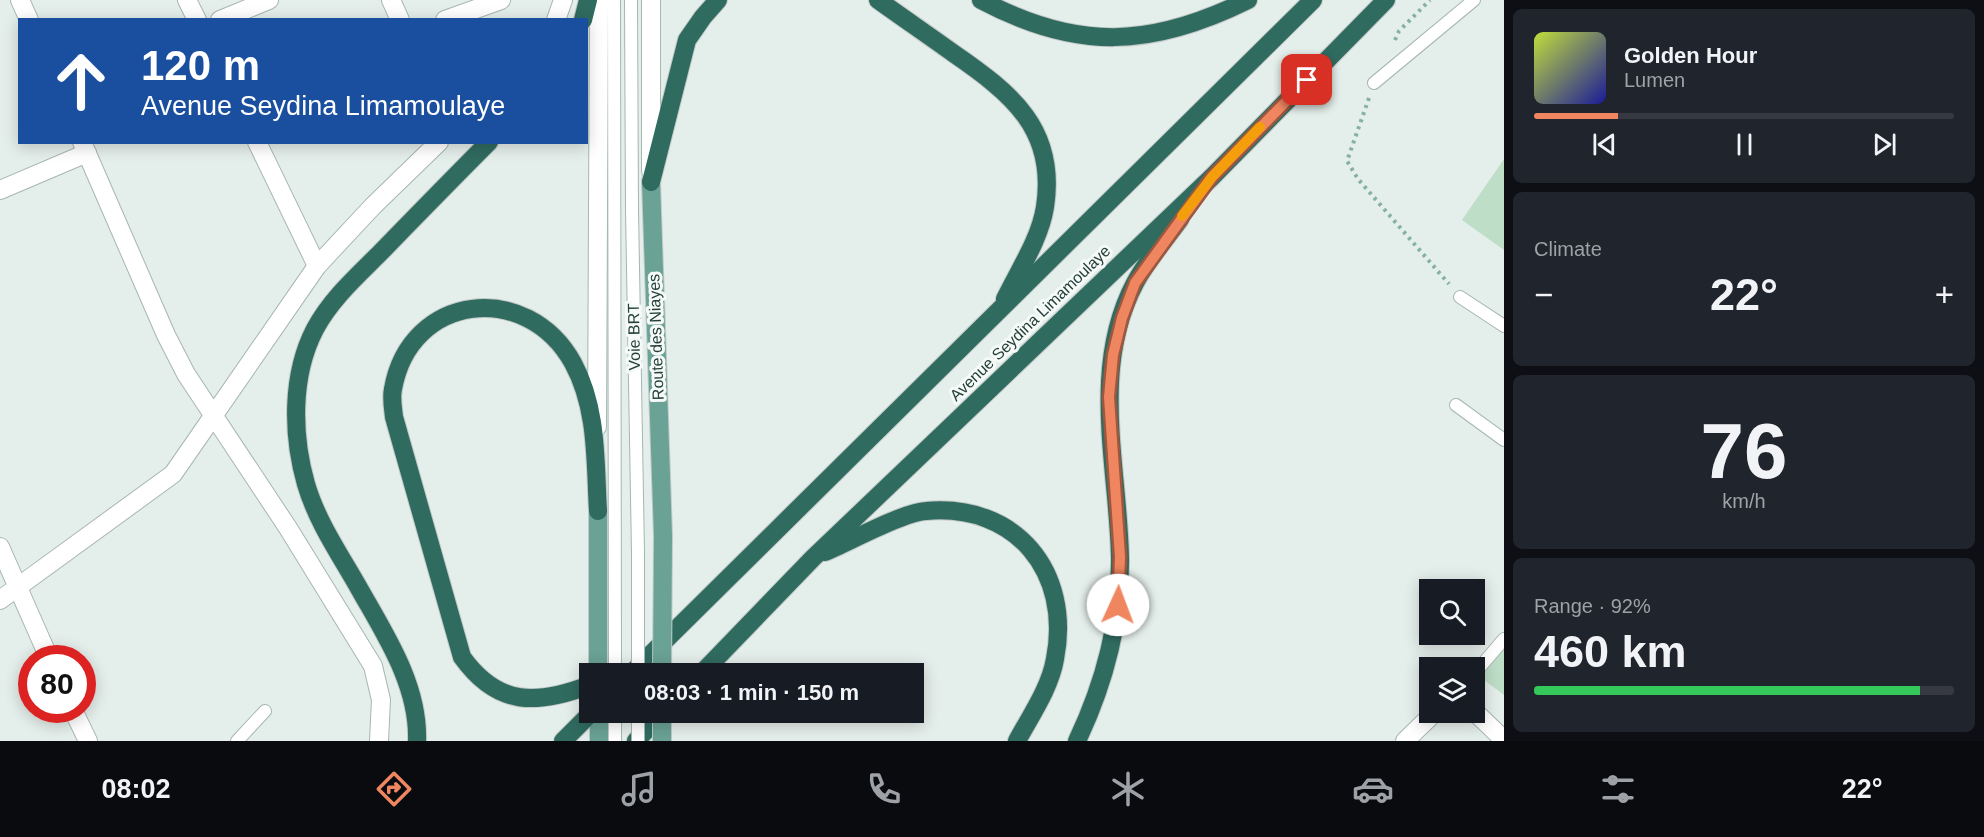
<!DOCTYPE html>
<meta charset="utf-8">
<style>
:root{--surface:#171b24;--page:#20242c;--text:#f1f3f6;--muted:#9ea1a6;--line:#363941;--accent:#f08660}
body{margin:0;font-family:Arial,sans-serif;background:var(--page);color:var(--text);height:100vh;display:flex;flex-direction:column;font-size:22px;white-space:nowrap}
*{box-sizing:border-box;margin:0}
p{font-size:20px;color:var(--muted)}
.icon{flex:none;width:33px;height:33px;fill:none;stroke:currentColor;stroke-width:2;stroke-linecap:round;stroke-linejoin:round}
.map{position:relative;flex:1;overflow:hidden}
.details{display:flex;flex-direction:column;gap:9px;padding:9px;background:#0d0f14;width:480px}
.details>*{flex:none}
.banner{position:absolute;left:18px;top:18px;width:570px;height:126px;border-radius:0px;box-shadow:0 3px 15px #0003;background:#1a4fa0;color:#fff;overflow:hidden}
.buttons{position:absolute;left:1419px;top:579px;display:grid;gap:12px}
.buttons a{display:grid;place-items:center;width:66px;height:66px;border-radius:0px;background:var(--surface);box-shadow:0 3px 15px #0003;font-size:30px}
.speed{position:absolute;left:18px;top:645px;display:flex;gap:12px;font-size:30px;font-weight:700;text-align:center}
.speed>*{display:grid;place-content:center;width:78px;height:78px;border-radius:50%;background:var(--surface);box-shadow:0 3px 15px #0003;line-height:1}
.speed .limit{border:9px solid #d22;background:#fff;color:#111}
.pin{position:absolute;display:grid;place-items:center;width:51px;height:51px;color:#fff;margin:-26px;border-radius:12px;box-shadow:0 3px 9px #0006}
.me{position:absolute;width:66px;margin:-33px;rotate:2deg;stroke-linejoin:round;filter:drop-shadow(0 0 4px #0008)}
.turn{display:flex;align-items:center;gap:21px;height:126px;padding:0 24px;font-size:27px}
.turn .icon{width:78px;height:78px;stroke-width:2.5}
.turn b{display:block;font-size:42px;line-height:51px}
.big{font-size:45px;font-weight:700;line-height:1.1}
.details .card{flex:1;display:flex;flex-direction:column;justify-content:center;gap:9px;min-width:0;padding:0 21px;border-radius:9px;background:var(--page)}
.details .dial{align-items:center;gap:0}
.dial b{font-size:78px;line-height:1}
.song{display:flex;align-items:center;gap:18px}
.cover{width:72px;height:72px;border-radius:9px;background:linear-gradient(135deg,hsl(70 70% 55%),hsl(240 70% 35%))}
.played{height:6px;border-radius:3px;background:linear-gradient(90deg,var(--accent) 20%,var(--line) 20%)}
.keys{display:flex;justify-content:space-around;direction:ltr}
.heat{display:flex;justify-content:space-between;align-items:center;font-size:33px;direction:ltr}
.charge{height:9px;border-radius:4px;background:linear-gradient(90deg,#34c759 92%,var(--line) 0)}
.trip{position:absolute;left:579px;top:663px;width:345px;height:60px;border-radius:0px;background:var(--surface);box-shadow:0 3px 15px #0003;font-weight:700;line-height:60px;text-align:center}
.tabs{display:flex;height:96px;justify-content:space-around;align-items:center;background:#090b0e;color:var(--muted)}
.tabs .icon{width:42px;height:42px}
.tabs .selected{color:var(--accent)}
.tabs b{font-size:27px;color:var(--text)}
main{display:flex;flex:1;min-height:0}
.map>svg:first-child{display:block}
</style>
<main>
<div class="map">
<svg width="1504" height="741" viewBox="0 0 1504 741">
<rect width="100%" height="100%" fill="#e4eeea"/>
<g fill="#bedec7">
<path d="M1504,159V250L1462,220Z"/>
<path d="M1504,635V695L1476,674Z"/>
</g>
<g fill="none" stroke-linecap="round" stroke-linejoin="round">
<g stroke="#a7b6b1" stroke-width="14">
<g id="lane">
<path d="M614,0L615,674"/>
<path d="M631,0L632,210L638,553"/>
<path d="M1374,83L1474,0"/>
<path d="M1460,297L1504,326"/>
<path d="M1456,405L1504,440"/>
<path d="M1474,674L1504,639"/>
<path d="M237,741L265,711"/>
<path d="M615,741V712"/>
</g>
</g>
<g stroke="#a7b6b1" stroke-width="20">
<g id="street">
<path d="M20,0L29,20"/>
<path d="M187,0L197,20"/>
<path d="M391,0L400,20"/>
<path d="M220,20L269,0"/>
<path d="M445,20L501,0"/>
<path d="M556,20L563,0"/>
<path d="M82,142L166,335L186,374L288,528L373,666L381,700L379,741"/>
<path d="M257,142L317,266"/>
<path d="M0,190L87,153"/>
<path d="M0,547L49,658"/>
<path d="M0,600L173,474L317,266L373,206L439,142"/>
<path d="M73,710L88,741"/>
<path d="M1474,711L1504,740"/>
<path d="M1405,741L1435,712"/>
</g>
</g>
<g stroke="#a3b9b2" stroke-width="20">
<g id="secondary">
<path d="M651,171V0"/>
<path d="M597,427L599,0"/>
</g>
</g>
<g stroke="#c2c9c7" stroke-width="20">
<g id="primary">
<path d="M651,182L663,536"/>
<path d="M598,511V674"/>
<path d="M599,712V741"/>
</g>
</g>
<g stroke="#c2c9c7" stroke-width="20">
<g id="highway">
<path d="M878,0C903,18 928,35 953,53C1011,93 1057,129 1045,207C1040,239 1019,270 1005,299"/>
<path d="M981,0C1077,51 1151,48 1248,0"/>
<path d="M583,20L588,0"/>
<path d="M651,182L687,40L703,17L718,0"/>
<path d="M825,552C849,542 904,512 926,511C1016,503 1072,572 1055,659C1050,688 1031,715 1017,741"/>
<path d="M631,674L1313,0"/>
<path d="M701,674L813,558L1212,177L1386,0"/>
<path d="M590,685C537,705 498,707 462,657L394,417C393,408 391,398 393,389C410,293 527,280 573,363C598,409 595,461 598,511"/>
<path d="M417,741C419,686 386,636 360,590C341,556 317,522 306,484C292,435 291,375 315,329C331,299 357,276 380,253C416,216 452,179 489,142"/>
<path d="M563,741L592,712"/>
<path d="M636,741L663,712"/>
<path d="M1077,741C1105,682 1121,623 1120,557C1118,466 1090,368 1135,283C1147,260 1165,240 1180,219"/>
</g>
</g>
<g stroke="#85b1a4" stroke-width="4" stroke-dasharray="3 4.5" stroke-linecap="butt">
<path d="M1395,40L1399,31L1430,0"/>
<path d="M1369,98L1347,161L1358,179L1449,284"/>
</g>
<use href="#lane" stroke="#fff" stroke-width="12"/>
<use href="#street" stroke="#fff" stroke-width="18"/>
<use href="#secondary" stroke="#fff" stroke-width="18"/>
<use href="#primary" stroke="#6aa295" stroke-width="18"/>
<use href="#highway" stroke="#306b60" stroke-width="18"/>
<g stroke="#a7b6b1" stroke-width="14" stroke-linecap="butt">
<g id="lane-bridge">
<path d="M638,674V553"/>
<path d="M638,741V712"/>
</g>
</g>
<g stroke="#c2c9c7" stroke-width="20" stroke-linecap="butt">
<g id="primary-bridge">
<path d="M662,674L663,536"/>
<path d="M662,741V712"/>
</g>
</g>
<use href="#lane-bridge" stroke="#fff" stroke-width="12"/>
<use href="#primary-bridge" stroke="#6aa295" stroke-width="18"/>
</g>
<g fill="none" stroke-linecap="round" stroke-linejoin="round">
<g stroke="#9c573e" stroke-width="15">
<path id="route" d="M1118,605L1120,557L1109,397L1113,355L1122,318L1135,283L1212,177L1307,80"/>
</g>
<use href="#route" stroke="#f08660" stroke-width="10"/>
<path stroke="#f59e0b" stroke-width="10" d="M1182,216L1212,177L1260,127"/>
</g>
<g text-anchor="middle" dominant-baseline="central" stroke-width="6" stroke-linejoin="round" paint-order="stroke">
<g font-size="16" fill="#243f38" stroke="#f5faf8">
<text transform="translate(1030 323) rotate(-44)">Avenue Seydina Limamoulaye</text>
<text transform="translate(634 337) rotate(-91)">Voie BRT</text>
<text transform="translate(656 337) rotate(-92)">Route des Niayes</text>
</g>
</g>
</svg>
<div class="buttons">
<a><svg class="icon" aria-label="search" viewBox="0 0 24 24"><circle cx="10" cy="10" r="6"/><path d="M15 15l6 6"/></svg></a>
<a><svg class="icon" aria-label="layers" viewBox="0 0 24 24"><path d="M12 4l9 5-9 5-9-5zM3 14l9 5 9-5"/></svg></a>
</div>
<div class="speed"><div class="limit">80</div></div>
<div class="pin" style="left:1307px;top:80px;background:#d93025"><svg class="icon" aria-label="arrive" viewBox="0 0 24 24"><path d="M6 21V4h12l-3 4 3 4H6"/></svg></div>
<svg class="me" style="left:1118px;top:605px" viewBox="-20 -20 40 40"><circle r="19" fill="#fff"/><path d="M0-13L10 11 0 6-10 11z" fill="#f08660"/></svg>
<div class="trip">08:03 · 1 min · 150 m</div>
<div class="banner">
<div class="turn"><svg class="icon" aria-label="ahead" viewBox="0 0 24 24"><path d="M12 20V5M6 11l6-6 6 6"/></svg><div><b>120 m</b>Avenue Seydina Limamoulaye</div></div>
</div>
</div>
<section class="details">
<div class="card">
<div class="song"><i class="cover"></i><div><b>Golden Hour</b><p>Lumen</p></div></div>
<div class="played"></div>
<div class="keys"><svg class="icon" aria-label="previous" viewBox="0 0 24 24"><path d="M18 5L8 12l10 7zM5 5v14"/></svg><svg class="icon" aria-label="pause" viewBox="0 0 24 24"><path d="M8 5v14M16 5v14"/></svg><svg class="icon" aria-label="next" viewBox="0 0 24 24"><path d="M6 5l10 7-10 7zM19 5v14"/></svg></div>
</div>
<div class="card"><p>Climate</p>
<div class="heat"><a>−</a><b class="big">22°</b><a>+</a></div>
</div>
<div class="card dial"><b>76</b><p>km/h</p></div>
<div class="card"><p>Range · 92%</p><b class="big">460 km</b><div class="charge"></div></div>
</section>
</main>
<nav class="tabs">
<b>08:02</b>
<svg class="icon selected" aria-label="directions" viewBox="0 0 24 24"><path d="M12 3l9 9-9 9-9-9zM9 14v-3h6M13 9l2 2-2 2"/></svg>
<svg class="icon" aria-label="music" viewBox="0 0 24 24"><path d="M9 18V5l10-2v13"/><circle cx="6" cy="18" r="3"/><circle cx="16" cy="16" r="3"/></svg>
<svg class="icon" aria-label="phone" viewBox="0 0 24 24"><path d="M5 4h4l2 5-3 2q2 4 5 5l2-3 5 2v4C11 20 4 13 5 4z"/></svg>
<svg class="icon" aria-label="climate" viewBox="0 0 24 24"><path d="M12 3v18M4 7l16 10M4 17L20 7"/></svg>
<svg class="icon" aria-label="car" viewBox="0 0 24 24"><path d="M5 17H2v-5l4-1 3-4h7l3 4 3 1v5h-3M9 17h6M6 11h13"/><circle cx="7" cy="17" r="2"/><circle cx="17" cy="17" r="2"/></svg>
<svg class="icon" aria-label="filters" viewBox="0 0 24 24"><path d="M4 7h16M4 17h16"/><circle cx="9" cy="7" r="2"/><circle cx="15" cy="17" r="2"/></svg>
<b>22°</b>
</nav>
